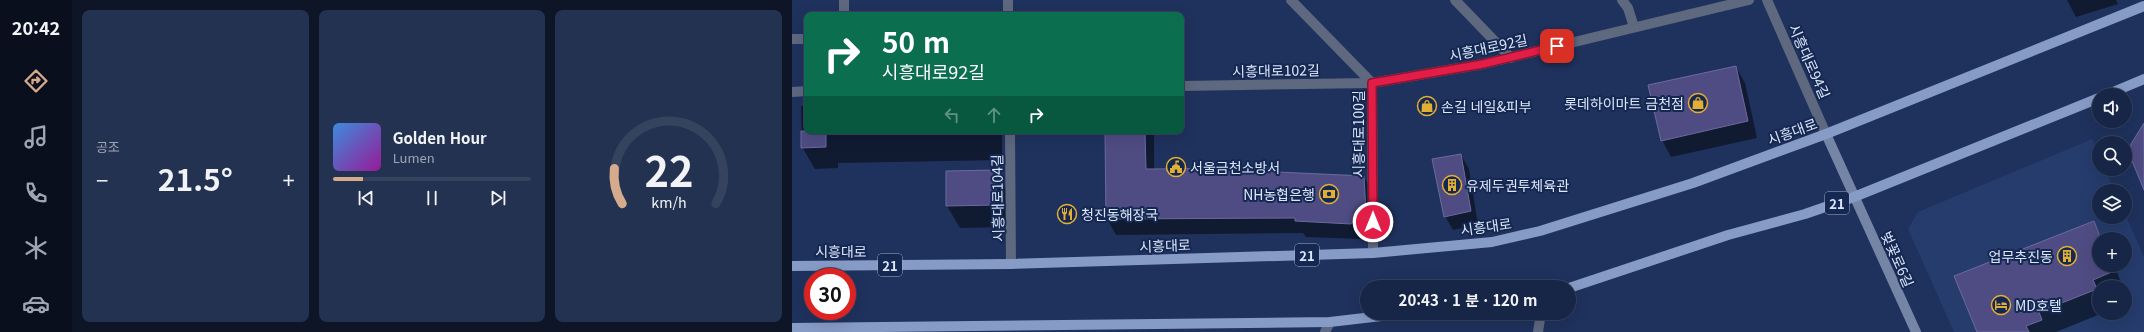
<!DOCTYPE html>
<html lang="ko">
<meta charset="utf-8">
<style>
:root{--surface:#172646;--page:#243251;--text:#f1f3f6;--muted:#9ea5b3;--line:#36435f;--accent:#d6ab8b}
body{margin:0;font-family:Georgia,"Noto Sans KR",serif;background:var(--page);color:var(--text);height:100vh;display:flex;flex-direction:column;font-size:15px;white-space:nowrap}
*{box-sizing:border-box;margin:0}
p{font-size:13px;color:var(--muted)}
.icon{flex:none;width:22px;height:22px;fill:none;stroke:currentColor;stroke-width:2;stroke-linecap:round;stroke-linejoin:round}
.map{position:relative;flex:1;overflow:hidden}
.panel{display:flex;flex-direction:column;gap:10px;padding:10px;background:#0d1526;width:720px}
.panel>*{flex:none}
.top-card{position:absolute;left:12px;top:12px;width:380px;height:122px;border-radius:8px;box-shadow:0 4px 16px #0002,0 0 0 1px var(--line);background:#0b6e4f;color:#fff;overflow:hidden}
.controls{position:absolute;left:1300px;top:88px;display:grid;gap:8px}
.controls a{display:grid;place-items:center;width:40px;height:40px;border-radius:50%;background:var(--surface);box-shadow:0 4px 16px #0002,0 0 0 1px var(--line);font-size:20px}
.speed{position:absolute;left:12px;top:268px;display:flex;gap:8px;font-size:20px;font-weight:700;text-align:center}
.speed>*{display:grid;place-content:center;width:52px;height:52px;border-radius:50%;background:var(--surface);box-shadow:0 4px 16px #0002,0 0 0 1px var(--line);line-height:1}
.speed .limit{border:6px solid #d22;background:#fff;color:#111}
.pin{position:absolute;display:grid;place-items:center;width:34px;height:34px;color:#fff;margin:-17px;border-radius:8px;box-shadow:0 2px 6px #0006}
.me{position:absolute;width:44px;margin:-22px;rotate:0deg;stroke-linejoin:round;filter:drop-shadow(0 0 3px #0008)}
.turn{display:flex;align-items:center;gap:14px;height:84px;padding:0 12px;font-size:18px}
.turn .icon{width:52px;height:52px;stroke-width:2.5}
.turn b{display:block;font-size:28px;line-height:34px}
.lanes{display:flex;align-items:center;height:38px;padding:0 12px;background:#0003;justify-content:center;gap:20px;direction:ltr}
.lanes .off{opacity:.35}
.big{font-size:30px;font-weight:700;line-height:1.1}
.panel .card{flex:1;display:flex;flex-direction:column;justify-content:center;gap:6px;min-width:0;padding:0 14px;border-radius:8px;background:var(--page)}
.panel .dial{align-items:center;gap:0}
.dial svg{height:104px;overflow:visible;fill:none;stroke:var(--line);stroke-width:7;stroke-linecap:round;text-anchor:middle}
.dial text{fill:var(--text);stroke:none}
.song{display:flex;align-items:center;gap:12px}
.cover{width:48px;height:48px;border-radius:6px;background:linear-gradient(135deg,hsl(210 70% 55%),hsl(300 70% 35%))}
.played{height:4px;border-radius:2px;background:linear-gradient(90deg,var(--accent) 15%,var(--line) 15%)}
.keys{display:flex;justify-content:space-around;direction:ltr}
.heat{display:flex;justify-content:space-between;align-items:center;font-size:22px;direction:ltr}
.panel .tiles{flex:1;display:grid;gap:10px;grid-template-columns:repeat(3,1fr)}
.trip{position:absolute;left:568px;top:280px;width:216px;height:40px;border-radius:20px;background:var(--surface);box-shadow:0 4px 16px #0002,0 0 0 1px var(--line);font-weight:700;line-height:40px;text-align:center}
main{display:flex;flex:1;min-height:0}
.tabs{display:flex;flex-direction:column;width:72px;justify-content:space-around;align-items:center;background:#090f1c;color:var(--muted)}
.tabs .icon{width:28px;height:28px}
.tabs .selected{color:var(--accent)}
.tabs b{font-size:18px;color:var(--text)}
.map>svg:first-child{display:block}
</style>
<main>
<nav class="tabs">
<b>20:42</b>
<svg class="icon selected" aria-label="directions" viewBox="0 0 24 24"><path d="M12 3l9 9-9 9-9-9zM9 14v-3h6M13 9l2 2-2 2"/></svg>
<svg class="icon" aria-label="music" viewBox="0 0 24 24"><path d="M9 18V5l10-2v13"/><circle cx="6" cy="18" r="3"/><circle cx="16" cy="16" r="3"/></svg>
<svg class="icon" aria-label="phone" viewBox="0 0 24 24"><path d="M5 4h4l2 5-3 2q2 4 5 5l2-3 5 2v4C11 20 4 13 5 4z"/></svg>
<svg class="icon" aria-label="climate" viewBox="0 0 24 24"><path d="M12 3v18M4 7l16 10M4 17L20 7"/></svg>
<svg class="icon" aria-label="car" viewBox="0 0 24 24"><path d="M5 17H2v-5l4-1 3-4h7l3 4 3 1v5h-3M9 17h6M6 11h13"/><circle cx="7" cy="17" r="2"/><circle cx="17" cy="17" r="2"/></svg>
</nav>
<section class="panel">
<div class="tiles">
<div class="card"><p>공조</p>
<div class="heat"><a>−</a><b class="big">21.5°</b><a>+</a></div>
</div>
<div class="card">
<div class="song"><i class="cover"></i><div><b>Golden Hour</b><p>Lumen</p></div></div>
<div class="played"></div>
<div class="keys"><svg class="icon" aria-label="previous" viewBox="0 0 24 24"><path d="M18 5L8 12l10 7zM5 5v14"/></svg><svg class="icon" aria-label="pause" viewBox="0 0 24 24"><path d="M8 5v14M16 5v14"/></svg><svg class="icon" aria-label="next" viewBox="0 0 24 24"><path d="M6 5l10 7-10 7zM19 5v14"/></svg></div>
</div>
<div class="card dial"><svg viewBox="0 0 100 80">
<path d="M14 69A42 42 0 1 1 86 69"/>
<path d="M14 69A42 42 0 0 1 8 42" stroke="#d6ab8b"/>
<text x="50" y="56" font-size="32" font-weight="700">22</text>
<text x="50" y="72" font-size="11">km/h</text>
</svg></div>
</div>
</section>
<div class="map">
<svg width="1352" height="332" viewBox="0 0 1352 332">
<rect width="100%" height="100%" fill="#1f325d"/>
<path fill="#253c6d" fill-rule="evenodd" d="M1300,139L1307,155V169H1313L1323,191H1307V217H1333V214L1352,257V332H1162L1116,229L1126,212ZM1307,239H1333V265H1307ZM1307,287H1333V313H1307Z"/>
<g fill="#0007">
<path d="M1275,0H1324L1326,4L1284,17Z"/>
<path d="M944,67L953,83L965,138L879,157L870,140Z"/>
<path d="M9,106H15V131H210V160L46,163V168L23,169L10,147Z"/>
<path d="M314,131H362V170L485,169L487,173L572,177L581,193L582,228L568,239L514,237L511,233L324,235L315,219Z"/>
<path d="M669,155L677,169L686,225L661,230L653,216Z"/>
<path d="M203,171L216,193V227L168,228L155,206V172Z"/>
<path d="M1301,223L1311,239H1307V265H1322L1331,287H1307V313H1311L1264,332H1186Z"/>
</g>
<g fill="#4f4c83" stroke="#6b6a9e">
<path d="M944,66L956,121L869,141L856,85Z"/>
<path d="M1352,123V190L1338,156L1339,144Z"/>
<path d="M9,131H34V147L9,148Z"/>
<path d="M313,131H353L354,169L486,168V172L572,176L574,212L559,224L503,221V218L314,219Z"/>
<path d="M669,154L679,211L652,217L640,159Z"/>
<path d="M204,170V205L154,206V171Z"/>
<path d="M1302,221L1309,239H1307V265H1319L1322,271L1301,280L1305,289L1247,312L1250,320L1234,326L1237,332H1185L1162,276Z"/>
</g>
<g fill="none" stroke-linecap="round" stroke-linejoin="round">
<g stroke="#5e687e" stroke-width="10">
<path d="M52,0V15"/>
<path d="M216,0V15"/>
<path d="M499,0L580,83L581,253"/>
<path d="M663,0L719,58"/>
<path d="M830,0L836,8L842,27"/>
<path d="M975,0L1034,134"/>
<path d="M0,39H15"/>
<path d="M389,86L580,83L691,64L957,0"/>
<path d="M0,92L15,91"/>
<path d="M218,131L219,264"/>
<path d="M533,332L538,322"/>
<path d="M746,332L749,313"/>
</g>
<path stroke="#7585a6" stroke-width="10" d="M1034,134L1124,332"/>
<g stroke="#869bc6" stroke-width="10">
<path d="M1314,95L1352,79"/>
<path d="M0,266L219,264L581,253L700,242L748,231L901,183L1034,134L1352,6"/>
<path d="M777,288L936,235L1013,214L1062,197L1307,98"/>
<path d="M0,328L538,322L615,313"/>
</g>
</g>
<g fill="none" stroke-linecap="round" stroke-linejoin="round">
<g stroke="#92132f" stroke-width="10">
<path id="route" d="M581,222L580,83L691,64L765,46"/>
</g>
<use href="#route" stroke="#e11d48" stroke-width="7"/>
</g>
<defs>
<g id="shop-ring" transform="scale(1)"><circle r="9.5" fill="#152851" stroke="#e2af34" stroke-width="1.5"/><path d="M-5-2.5h2.3a2.7 3.5 0 0 1 5.4 0H5L5.5 6h-11ZM-1.5-2.5h3a1.5 2.3 0 0 0-3 0Z" fill="#e2af34"/></g>
<g id="civic-ring" transform="scale(1)"><circle r="9.5" fill="#152851" stroke="#e2af34" stroke-width="1.5"/><path d="M-.6-6.5H3V-4.5H.6V-3L4-1V1h2V6H-6V1h2V-1L-.6-3ZM-1.2 2.5V6h2.4V2.5Z" fill="#e2af34"/></g>
<g id="building-ring" transform="scale(1)"><circle r="9.5" fill="#152851" stroke="#e2af34" stroke-width="1.5"/><path d="M-4-6H4V6H1V3H-1V6H-4ZM-2.5-4.3h1.7v1.8h-1.7ZM.8-4.3h1.7v1.8H.8ZM-2.5-1h1.7V.8h-1.7ZM.8-1h1.7V.8H.8Z" fill="#e2af34"/></g>
<g id="bank-ring" transform="scale(1)"><circle r="9.5" fill="#152851" stroke="#e2af34" stroke-width="1.5"/><path d="M-6-4H6V4H-6ZM0-2.3a2.3 2.3 0 1 0 0 4.6a2.3 2.3 0 1 0 0-4.6Z" fill="#e2af34"/></g>
<g id="restaurant-ring" transform="scale(1)"><circle r="9.5" fill="#152851" stroke="#e2af34" stroke-width="1.5"/><path d="M-5-6h1v4h1v-4h1v4h1v-4h1v5L-1.5 .5V6h-2V.5L-5-1ZM5-6V6H3V1.5H1.5Q1.5-4 5-6Z" fill="#e2af34"/></g>
<g id="hotel-ring" transform="scale(1)"><circle r="9.5" fill="#152851" stroke="#e2af34" stroke-width="1.5"/><path d="M-6-4.5h1.5V1H6V5H4.5V3h-9V5H-6ZM-4 0a1.8 1.8 0 1 1 3.6 0ZM.5 0V-2.5h3Q6-2.5 6 0Z" fill="#e2af34"/></g>
</defs>
<g fill-rule="evenodd">
<use href="#shop-ring" x="906" y="103"/>
<use href="#shop-ring" x="635" y="106"/>
<use href="#civic-ring" x="384" y="167"/>
<use href="#building-ring" x="660" y="185"/>
<use href="#bank-ring" x="537" y="194"/>
<use href="#restaurant-ring" x="275" y="214"/>
<use href="#building-ring" x="1275" y="256"/>
<use href="#hotel-ring" x="1209" y="305"/>
</g>
<g text-anchor="middle" dominant-baseline="central" stroke-width="4" stroke-linejoin="round" paint-order="stroke">
<g fill="#152851" stroke="#a0adc9" stroke-width="1">
<rect x="1033" y="192" width="24" height="22" rx="3"/>
<rect x="503" y="244" width="24" height="22" rx="3"/>
<rect x="86" y="254" width="24" height="22" rx="3"/>
</g>
<g font-size="13" font-weight="bold" fill="#dbe6fc">
<text x="1045" y="203">21</text>
<text x="515" y="255">21</text>
<text x="98" y="265">21</text>
</g>
<g font-size="14" fill="#dbe6fc" stroke="#152851">
<text transform="translate(696 47) rotate(-12)">시흥대로92길</text>
<text transform="translate(1018 61) rotate(66)">시흥대로94길</text>
<text transform="translate(484 70) rotate(-1)">시흥대로102길</text>
<text transform="translate(1000 131) rotate(-20)">시흥대로</text>
<text transform="translate(566 134) rotate(-90)">시흥대로100길</text>
<text transform="translate(205 198) rotate(-91)">시흥대로104길</text>
<text transform="translate(694 226) rotate(-8)">시흥대로</text>
<text transform="translate(373 245) rotate(-2)">시흥대로</text>
<text x="49" y="251">시흥대로</text>
<text transform="translate(1106 259) rotate(66)">벚꽃로6길</text>
</g>
<g font-size="14" fill="#dbe6fc" stroke="#152851" text-anchor="start">
<text x="892" y="103" text-anchor="end">롯데하이마트 금천점</text>
<text x="649" y="106">손길 네일&amp;피부</text>
<text x="398" y="167">서울금천소방서</text>
<text x="674" y="185">유제두권투체육관</text>
<text x="523" y="194" text-anchor="end">NH농협은행</text>
<text x="289" y="214">청진동해장국</text>
<text x="1261" y="256" text-anchor="end">업무추진동</text>
<text x="1223" y="305">MD호텔</text>
</g>
</g>
</svg>
<div class="controls">
<a><svg class="icon" aria-label="sound" viewBox="0 0 24 24"><path d="M4 9h4l5-4v14l-5-4H4zM17 9q2 3 0 6"/></svg></a>
<a><svg class="icon" aria-label="search" viewBox="0 0 24 24"><circle cx="10" cy="10" r="6"/><path d="M15 15l6 6"/></svg></a>
<a><svg class="icon" aria-label="layers" viewBox="0 0 24 24"><path d="M12 4l9 5-9 5-9-5zM3 14l9 5 9-5"/></svg></a>
<a>+</a>
<a>−</a>
</div>
<div class="speed"><div class="limit">30</div></div>
<div class="pin" style="left:765px;top:46px;background:#d93025"><svg class="icon" aria-label="arrive" viewBox="0 0 24 24"><path d="M6 21V4h12l-3 4 3 4H6"/></svg></div>
<svg class="me" style="left:581px;top:222px" viewBox="-20 -20 40 40"><circle r="17" fill="#e11d48" stroke="#fff" stroke-width="3"/><path d="M0-11L8 9 0 5-8 9z" fill="#fff"/></svg>
<div class="trip">20:43 · 1 분 · 120 m</div>
<div class="top-card">
<div class="turn"><svg class="icon" aria-label="right" viewBox="0 0 24 24"><path d="M7 20v-9h11M14 6l5 5-5 5"/></svg><div><b>50 m</b>시흥대로92길</div></div>
<div class="lanes"><svg class="icon off" aria-label="left" viewBox="0 0 24 24"><path d="M17 20v-9H6M10 6l-5 5 5 5"/></svg><svg class="icon off" aria-label="ahead" viewBox="0 0 24 24"><path d="M12 20V5M6 11l6-6 6 6"/></svg><svg class="icon" aria-label="right" viewBox="0 0 24 24"><path d="M7 20v-9h11M14 6l5 5-5 5"/></svg></div>
</div>
</div>
</main>
